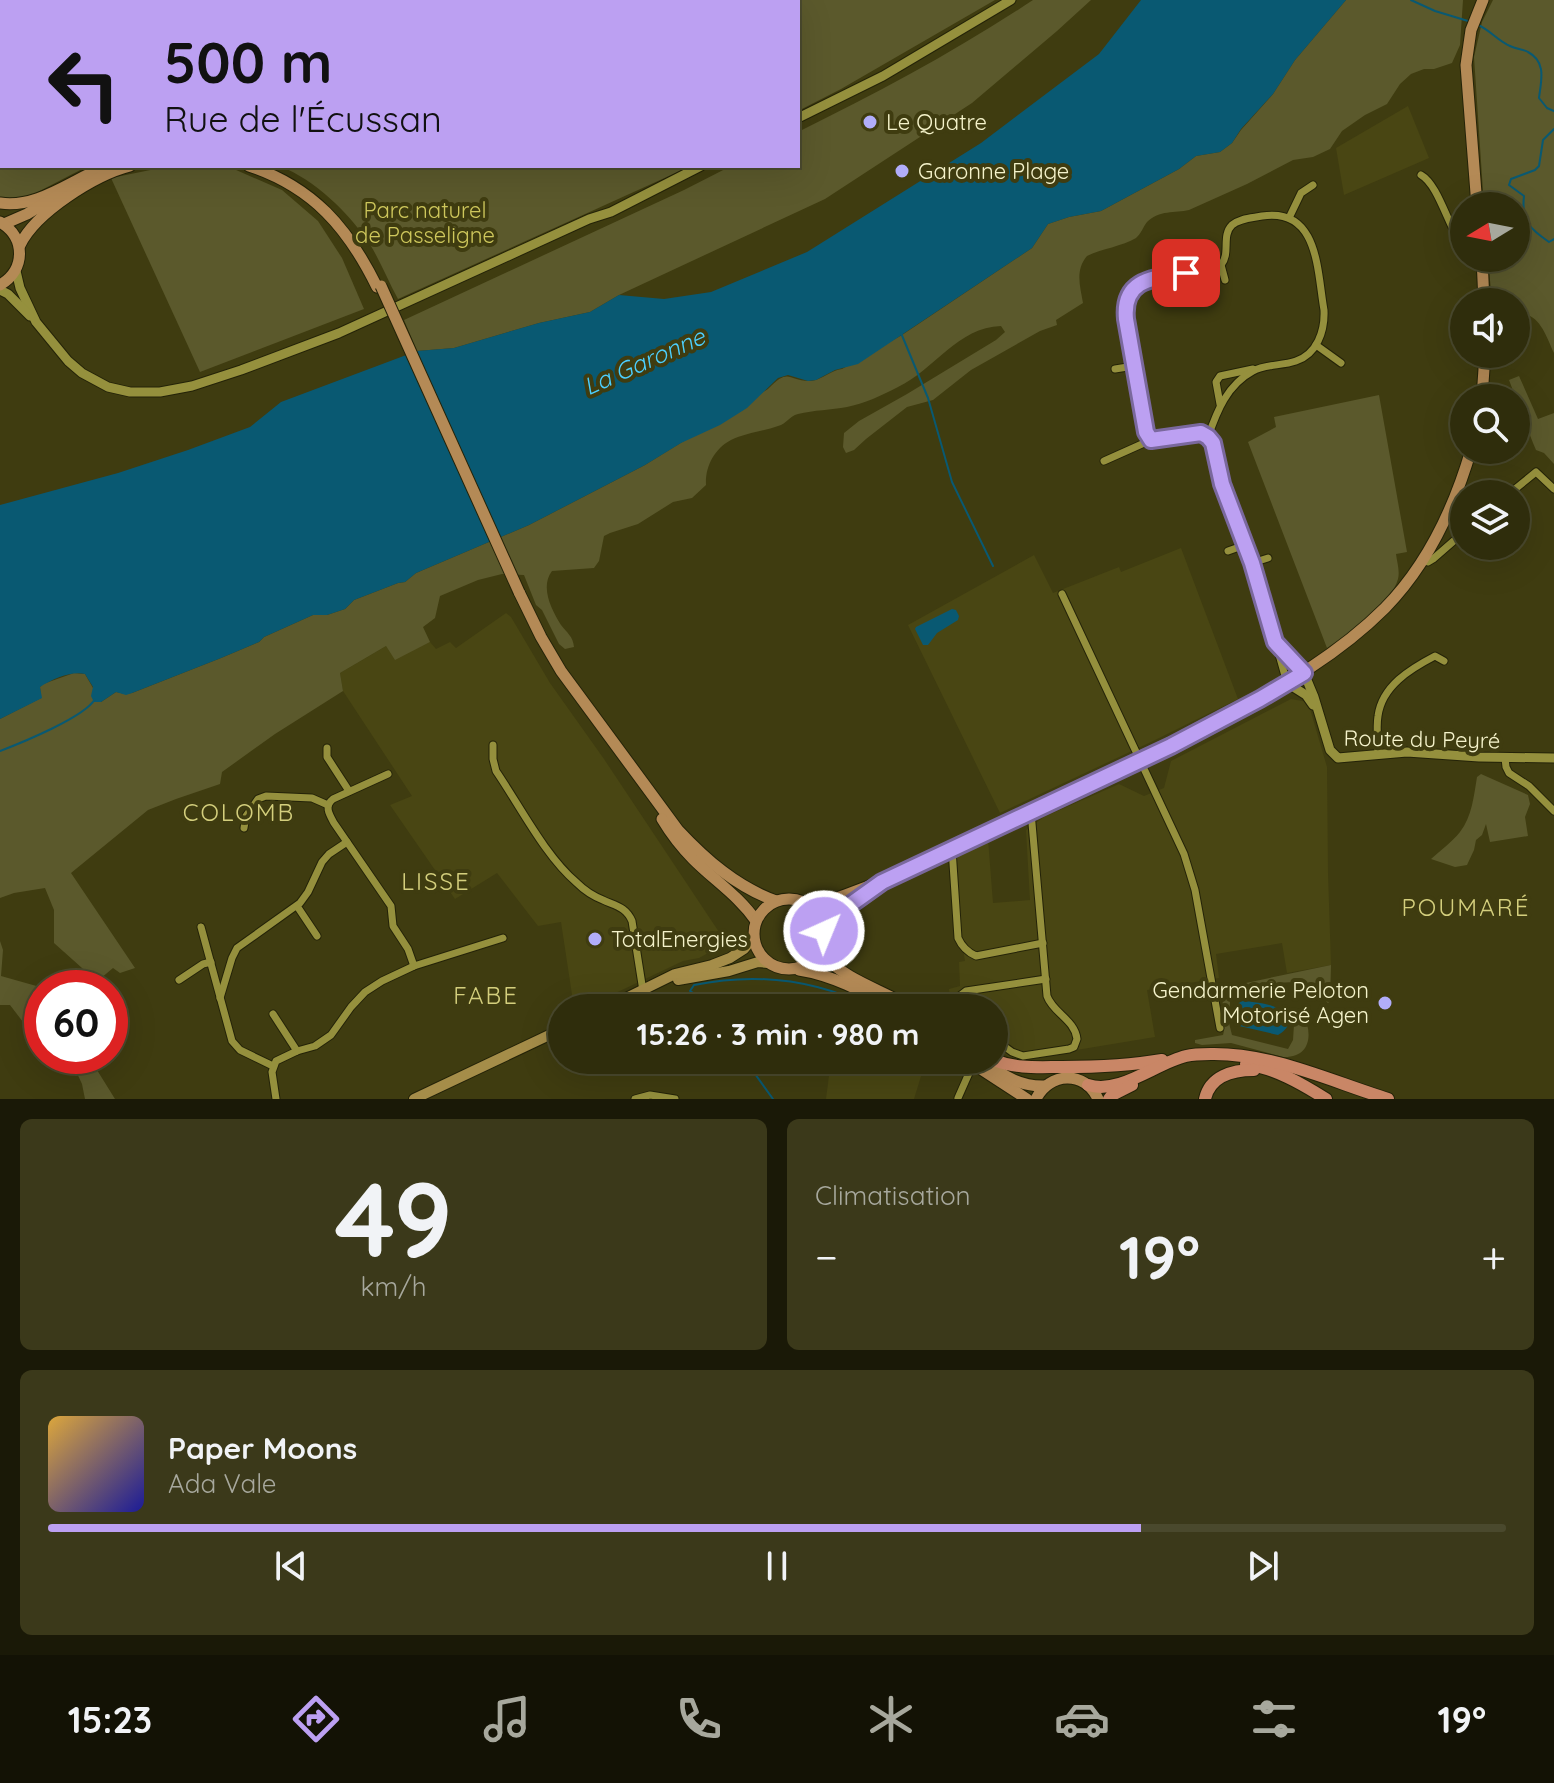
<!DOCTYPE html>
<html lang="fr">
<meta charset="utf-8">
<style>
:root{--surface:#2f2d0c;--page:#3b391a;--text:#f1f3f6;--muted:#a7a89d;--line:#4a492d;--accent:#bca0f2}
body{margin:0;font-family:Quicksand,sans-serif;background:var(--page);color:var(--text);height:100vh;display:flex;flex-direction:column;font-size:30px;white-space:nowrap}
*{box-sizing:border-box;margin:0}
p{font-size:26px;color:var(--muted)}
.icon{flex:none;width:44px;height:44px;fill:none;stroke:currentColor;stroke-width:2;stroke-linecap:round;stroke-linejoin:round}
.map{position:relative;height:1099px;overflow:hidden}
.sheet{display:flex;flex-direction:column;gap:20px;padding:20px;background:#1a1907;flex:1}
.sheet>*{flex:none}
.top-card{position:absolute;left:0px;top:0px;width:800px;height:168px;box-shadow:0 8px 32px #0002,0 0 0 2px var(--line);background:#bca0f2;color:#111;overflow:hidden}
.needle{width:52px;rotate:260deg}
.fabs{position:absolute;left:1450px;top:192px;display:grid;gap:16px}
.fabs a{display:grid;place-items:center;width:80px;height:80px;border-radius:50%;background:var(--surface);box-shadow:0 8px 32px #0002,0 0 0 2px var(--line);font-size:40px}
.speed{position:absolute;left:24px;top:970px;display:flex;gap:16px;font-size:40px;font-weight:700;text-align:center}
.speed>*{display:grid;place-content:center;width:104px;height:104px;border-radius:50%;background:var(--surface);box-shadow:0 8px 32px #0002,0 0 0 2px var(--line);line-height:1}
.speed .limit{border:12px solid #d22;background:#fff;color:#111}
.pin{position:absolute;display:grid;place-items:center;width:68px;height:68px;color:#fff;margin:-34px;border-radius:16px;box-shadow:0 4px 12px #0006}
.me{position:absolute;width:88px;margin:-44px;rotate:44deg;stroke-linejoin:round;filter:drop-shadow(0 0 6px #0008)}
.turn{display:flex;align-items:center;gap:28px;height:168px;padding:0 32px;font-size:36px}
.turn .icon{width:104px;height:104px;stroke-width:2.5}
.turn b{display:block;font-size:56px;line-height:68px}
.big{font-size:60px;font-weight:700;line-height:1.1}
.sheet .card{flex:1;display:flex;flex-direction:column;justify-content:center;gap:12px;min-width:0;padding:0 28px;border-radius:12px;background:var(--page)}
.sheet .dial{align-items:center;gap:0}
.dial b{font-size:104px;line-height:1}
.song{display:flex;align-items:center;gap:24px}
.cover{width:96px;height:96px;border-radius:12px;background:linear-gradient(135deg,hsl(40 70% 55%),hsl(240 70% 35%))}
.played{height:8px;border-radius:4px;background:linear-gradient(90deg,var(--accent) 75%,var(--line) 75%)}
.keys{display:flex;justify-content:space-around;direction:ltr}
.heat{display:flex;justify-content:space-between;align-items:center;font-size:44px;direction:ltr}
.sheet .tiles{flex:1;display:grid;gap:20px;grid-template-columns:1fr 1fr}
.card:last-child{grid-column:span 2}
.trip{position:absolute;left:548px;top:994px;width:460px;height:80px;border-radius:40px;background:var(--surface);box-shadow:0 8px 32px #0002,0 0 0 2px var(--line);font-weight:700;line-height:80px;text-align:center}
.tab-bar{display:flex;height:128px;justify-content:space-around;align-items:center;background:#131205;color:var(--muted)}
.tab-bar .icon{width:56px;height:56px}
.tab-bar .on{color:var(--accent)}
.tab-bar b{font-size:36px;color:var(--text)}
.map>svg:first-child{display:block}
</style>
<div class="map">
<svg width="1554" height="1099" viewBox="0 0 1554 1099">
<rect width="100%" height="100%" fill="#3f3c10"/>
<g fill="#494613">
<path d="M1408,106L1429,158L1344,195L1336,148Z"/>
<path d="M1181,548L1238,699L1151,742L1000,813L908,625L1034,555L1053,593L1119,567L1121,572Z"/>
<path d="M506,613L511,617L550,683L604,759L723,938L721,945L710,952L699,958L683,961L584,1008H574L561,922L538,926L497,873L455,899L390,805L412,796L343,691L340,673L386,646L395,659L430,642L436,649L450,642L456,648Z"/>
<path d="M1291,699L1308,702L1327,767L1328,873L1331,965L1287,973L1282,943L1216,954L1219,978L1147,990L1155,1037L1022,1059L1009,1057L994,1046V1008H951L949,989L960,986L959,962L965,961L961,937L956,853L988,839L993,903L1030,900L1026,830L1044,817L1119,784L1144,796L1164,788L1171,761Z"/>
<path d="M831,1060H926L914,1099H826Z"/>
</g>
<g fill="#5b592c">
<path d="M0,0H995L841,89L798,111V2H2V166H88L32,195L11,201L0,197Z"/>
<path d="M1033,0H1091L1057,31L972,103L825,199L619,295L590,312L539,323L454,348L417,351L404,320L684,190L731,166H798V132C879,92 958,50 1033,0Z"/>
<path d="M1346,0H1463L1460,45L1452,63L1434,69H1424L1411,74L1400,84L1387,104L1365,115L1342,131L1330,149L1313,157L1293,160L1247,184L1189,210C1175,213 1159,210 1147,222C1143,227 1141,234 1136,238C1123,246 1101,249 1087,256C1075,270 1080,286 1083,303L1056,320L1057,325L1040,331L971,370L933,400L907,407L866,439L854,450L846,453L843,447L844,433L859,421L907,394L996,340L1005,332L1001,326C958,327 934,370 898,387C883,395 863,404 847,407C831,410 814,410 798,414C789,416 787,424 778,426C764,431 745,433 731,440C714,449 705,467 706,485L692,498L673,502L638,524L610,533L604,536L599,561L594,568L552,571C540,587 551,609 561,625C567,633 573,636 574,647L565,649L559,644L542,610L536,605L524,575L502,574L478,580L440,596L435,618L423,627L430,642L395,660L386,646L340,673L343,691L275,734L222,772L220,784L176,799L148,810L71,873L135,968L120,973L113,968L94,984L82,968L54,943V910L45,888L14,893L0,898V719L41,698L40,687L43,684L74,673L85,674L101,702L116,692L125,694L132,693L221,658L259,642L264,637L313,615H327L345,609L354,600L398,583L405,582L416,573L529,525L645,465L768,389C790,366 788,382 811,381C822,380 831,370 842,369L902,335L1032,248L1048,224L1069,217L1101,211L1179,169L1196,156L1220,152L1232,143L1241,130L1273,94L1295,60Z"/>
<path d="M1493,0H1554V353C1546,336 1540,313 1518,313L1516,315V302H1492L1488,258H1516V206H1484L1474,57L1482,22Z"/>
<path d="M170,166H227L282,190L318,221L342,258L364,309L200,372L111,178Z"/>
<path d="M280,166H691L398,299C388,281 380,260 369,243C347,211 316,181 280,166Z"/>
<path d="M1519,376L1538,419L1554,413V464L1544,453L1536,450L1533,443L1509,380Z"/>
<path d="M1379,395L1407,552L1396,554C1397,562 1400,571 1398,579C1392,603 1348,635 1327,648L1248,442L1276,427L1274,417Z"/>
<path d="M1481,774L1528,795L1530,804L1525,817L1528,836L1490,842L1486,824L1482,835L1476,840L1474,850L1467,865L1455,867L1431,859C1440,851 1452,842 1460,832C1472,817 1474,795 1477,777Z"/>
<path d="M0,941L3,950L1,976L40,987L42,989V1020L30,1027L23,1022L10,1005H0Z"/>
<path d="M1331,965L1330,1001L1328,1003C1322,998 1316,990 1309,986C1290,976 1244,987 1230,1002L1229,1023L1232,1035L1288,1049L1293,1040L1295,1009H1300C1313,1028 1314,1058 1283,1057L1231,1043L1202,1045L1195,1043V1040L1223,1035L1224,1031L1222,988Z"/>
<path d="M69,1056H92L97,1070L115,1099H85L82,1084Z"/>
</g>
<g fill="#095972">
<path d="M1141,0H1346L1295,60L1273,94L1241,129L1232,143L1220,152L1196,156L1179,169L1101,211L1069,217L1048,224L1032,248L858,364L835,370L816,380L808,381L788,375L778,378L747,408L720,425L681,443L645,465L529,525L416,573L405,582L398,583L354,600L345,609L327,615H313L264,637L259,642L221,658L132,693L126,695L116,692L101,702H94L91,696L93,687L85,674C70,671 53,679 40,687L42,698L0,719V505L118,473L188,450L250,427L281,402L417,351L454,348L539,323L590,312L619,295L664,299L711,292L807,252L981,143L1099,54Z"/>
<path d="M952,609L956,610L959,616L958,620L937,633L928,645H923L915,629L916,627Z"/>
<path d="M1243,1001C1256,1002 1287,1005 1288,1020C1289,1028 1284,1031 1278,1035L1235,1025C1229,1015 1232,1005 1243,1001Z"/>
</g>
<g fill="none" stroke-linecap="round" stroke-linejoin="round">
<g stroke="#095972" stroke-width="2">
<path d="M1411,0L1435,11L1468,21"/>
<path d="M1478,25C1490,30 1498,41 1510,46C1516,49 1523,49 1528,52C1547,62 1541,81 1539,98L1547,108L1554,111"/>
<path d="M1554,129L1543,140L1539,166L1535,170L1511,179L1509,185L1524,196C1521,221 1530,229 1549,242L1554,239"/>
<path d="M901,333L928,398L952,482L993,566"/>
<path d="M0,751C21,743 85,717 95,699"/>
<path d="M708,1008L699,996L690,991L694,985C757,972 815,979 873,1008"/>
<path d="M745,1060L773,1099"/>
<path d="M951,1060L955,1062"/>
</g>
<g stroke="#242308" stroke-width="9">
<g id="minor">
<path d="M1421,175C1439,185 1449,230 1464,248"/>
<path d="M1289,218L1301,193L1313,185"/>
<path d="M1221,265L1225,280"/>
<path d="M1316,345L1341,363"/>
<path d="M1115,369L1134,366"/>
<path d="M1220,404L1216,382L1220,376L1253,369"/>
<path d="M1151,440L1146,432L1126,319C1122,271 1177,274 1211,268L1221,265C1231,253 1221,236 1232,225C1240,218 1252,218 1262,216C1319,207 1317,271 1324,310C1325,331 1317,354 1296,361C1282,366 1265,364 1253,371C1227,385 1217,411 1208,437"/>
<path d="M1104,461L1151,440L1195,433H1201L1208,437L1213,443L1222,484L1262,594L1287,683"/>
<path d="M1509,494L1536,472L1554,489"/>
<path d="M1228,551L1245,545"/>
<path d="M1423,560L1428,562L1433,559L1464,532"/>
<path d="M1252,563L1268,558"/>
<path d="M1062,594L1184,854L1195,890L1220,1028"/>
<path d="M1277,644L1304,673"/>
<path d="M493,745V759L496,771C520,806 545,856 577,883C584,890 593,896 603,900C616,906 626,907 632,921L643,991"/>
<path d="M327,748V757L349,791"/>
<path d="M1378,755C1378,742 1376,728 1378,716C1382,686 1410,669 1435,656L1444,661"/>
<path d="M1505,758L1506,767L1509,773L1529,786L1554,811"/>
<path d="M388,774L333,799C324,806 329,814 334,823L391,906L393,926L408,949L414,966"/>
<path d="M244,828L246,816L258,799L266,796L312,798L328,805"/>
<path d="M952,849L958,938C962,947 967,952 976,956L1043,943"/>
<path d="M297,906L317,936"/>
<path d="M201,927L232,1041L240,1050L273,1066"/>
<path d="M179,980L203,964L211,962"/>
<path d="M220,998L232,958L237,948L300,903L308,892L322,862L329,854L347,842"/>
<path d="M957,1008V998L966,991L1046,979"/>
<path d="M273,1014L297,1051"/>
<path d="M994,1039L1012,1052L1023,1056L1069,1049L1074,1047L1077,1039C1075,1020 1053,1013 1047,996L1031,812"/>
<path d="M958,1098L973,1064"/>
<path d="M276,1099L272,1072L276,1061L297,1051L315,1046L331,1035L351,1007L365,992L382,981L414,966L503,938"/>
<path d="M635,1099L650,1095L675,1099"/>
</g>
</g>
<g stroke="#242308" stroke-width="11">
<g id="tertiary">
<path d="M798,118L883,76L1011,0"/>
<path d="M16,271L20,288L36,322L68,361L82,373L108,387L130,392H160L192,386L241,370L339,333L589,219L611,212L701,166"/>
<path d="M0,290L8,294L30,316"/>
<path d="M1304,673L1314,697L1330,750L1338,758L1407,752L1479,757L1554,758"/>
<path d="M1287,683L1306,695L1313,705"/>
</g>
</g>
<g stroke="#242308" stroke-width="12">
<g id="secondary">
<path d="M678,980L729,971L758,962L768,963"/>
<path d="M606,1008L675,974L712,965L730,958L744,949L754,937"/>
<path d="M414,1099L562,1029"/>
</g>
</g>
<g stroke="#242308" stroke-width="13">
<g id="primary">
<path d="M249,166C313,187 348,228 377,287"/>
<path d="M0,203C39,209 73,178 108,166"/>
<path d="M1477,206L1466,65L1471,30L1483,0"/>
<path d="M4,224L27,214L70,188"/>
<path d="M20,245C36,212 95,175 130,166"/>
<path d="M1482,258L1484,302"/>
<path d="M0,285C26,270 26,237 0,222"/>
<path d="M1482,398L1485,354"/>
<path d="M519,592L541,637L561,671L678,830C706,860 737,887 776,901"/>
<path d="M662,819C671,834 681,847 693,859C715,881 739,896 756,921"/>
<circle cx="789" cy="934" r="35"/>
<path d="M805,903L815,904L825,902C903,876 977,837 1052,802C1111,774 1169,747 1226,717C1283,686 1339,654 1385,608C1428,564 1454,508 1471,450"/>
<path d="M824,931L833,917L868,891"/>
<path d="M824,941C825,947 825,953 829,959C843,979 889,993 911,1008"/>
<path d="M799,970C832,975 862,991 892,1008"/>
<path d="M967,1060L1027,1099"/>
<path d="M983,1060C1002,1075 1020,1087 1045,1086"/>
<path d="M1036,1099C1049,1072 1085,1070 1098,1099"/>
</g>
</g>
<g stroke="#242308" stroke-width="14">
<g id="motorway">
<path d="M994,1060C1016,1069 1039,1067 1062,1067C1097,1067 1128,1066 1162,1060"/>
<path d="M1246,1064C1275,1068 1302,1084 1326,1099"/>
<path d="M1088,1085C1120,1095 1156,1063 1186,1056C1194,1054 1203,1054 1211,1054C1272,1053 1330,1081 1388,1099"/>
<path d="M1109,1099L1112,1095L1132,1085"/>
<path d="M1205,1099C1210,1076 1233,1070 1254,1070"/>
</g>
</g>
<use href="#minor" stroke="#95903d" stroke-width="7"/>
<use href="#tertiary" stroke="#95903d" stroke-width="9"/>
<use href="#secondary" stroke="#a58d49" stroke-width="10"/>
<use href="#primary" stroke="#b48a56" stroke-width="11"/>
<use href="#motorway" stroke="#c98666" stroke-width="12"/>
<g stroke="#242308" stroke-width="13" stroke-linecap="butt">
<path id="primary-bridge" d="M381,286L519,592"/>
</g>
<use href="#primary-bridge" stroke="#b48a56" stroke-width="11"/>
</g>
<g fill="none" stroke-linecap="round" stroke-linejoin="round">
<g stroke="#7a689d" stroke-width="20">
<path id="route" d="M824,931L833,917L882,882L1171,746L1260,699L1304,673L1275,642L1252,563L1222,484L1213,443L1208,437L1201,433L1151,440L1146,432L1126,319C1122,278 1155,278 1186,273"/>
</g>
<use href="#route" stroke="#bca0f2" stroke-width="14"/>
</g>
<g fill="#b1adfa" stroke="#3f3c10" stroke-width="3">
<circle cx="870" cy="122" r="8"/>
<circle cx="902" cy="171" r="8"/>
<circle cx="595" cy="939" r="8"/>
<circle cx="1385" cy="1003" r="8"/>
</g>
<g text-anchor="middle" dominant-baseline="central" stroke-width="8" stroke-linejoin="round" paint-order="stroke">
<g font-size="22" fill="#f5f3cb" stroke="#3f3c10" text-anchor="start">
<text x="886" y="122">Le Quatre</text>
<text x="918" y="171">Garonne Plage</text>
<text x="611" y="939">TotalEnergies</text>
<text x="1369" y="990" text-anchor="end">Gendarmerie Peloton<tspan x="1369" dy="25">Motorisé Agen</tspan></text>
</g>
<g font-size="22" fill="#cec75c" stroke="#3f3c10">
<text x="425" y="210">Parc naturel<tspan x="425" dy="25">de Passeligne</tspan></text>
</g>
<g font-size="22" fill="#f5f3cb" stroke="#3f3c10">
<text transform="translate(1422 739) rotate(1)">Route du Peyré</text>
</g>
<g font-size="24" font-style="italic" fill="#4ccffe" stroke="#3f3c10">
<text transform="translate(644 361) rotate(-24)">La Garonne</text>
</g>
<g font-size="24" letter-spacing="2" fill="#d4cf7d" stroke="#3f3c10">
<text x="239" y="812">COLOMB</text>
<text x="436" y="881">LISSE</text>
<text x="1466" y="907">POUMARÉ</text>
<text x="486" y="995">FABE</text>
</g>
</g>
</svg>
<div class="fabs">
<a><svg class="needle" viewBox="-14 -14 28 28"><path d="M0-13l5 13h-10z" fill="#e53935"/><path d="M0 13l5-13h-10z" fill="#a7a89d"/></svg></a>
<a><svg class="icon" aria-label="sound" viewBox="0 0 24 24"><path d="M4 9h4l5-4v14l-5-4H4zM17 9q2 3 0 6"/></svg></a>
<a><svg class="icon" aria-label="search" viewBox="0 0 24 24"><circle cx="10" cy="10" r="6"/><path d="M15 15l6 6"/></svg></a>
<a><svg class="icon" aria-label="layers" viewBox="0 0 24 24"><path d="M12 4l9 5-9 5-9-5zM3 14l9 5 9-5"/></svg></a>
</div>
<div class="speed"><div class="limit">60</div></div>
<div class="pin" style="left:1186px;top:273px;background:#d93025"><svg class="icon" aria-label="arrive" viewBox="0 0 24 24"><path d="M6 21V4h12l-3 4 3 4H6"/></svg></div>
<svg class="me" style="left:824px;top:931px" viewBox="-20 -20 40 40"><circle r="17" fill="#bca0f2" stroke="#fff" stroke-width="3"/><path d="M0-11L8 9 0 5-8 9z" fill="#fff"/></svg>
<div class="trip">15:26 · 3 min · 980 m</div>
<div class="top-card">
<div class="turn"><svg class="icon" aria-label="left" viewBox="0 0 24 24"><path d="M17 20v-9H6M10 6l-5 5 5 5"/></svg><div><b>500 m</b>Rue de l'Écussan</div></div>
</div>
</div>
<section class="sheet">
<div class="tiles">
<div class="card dial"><b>49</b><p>km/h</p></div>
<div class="card"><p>Climatisation</p>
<div class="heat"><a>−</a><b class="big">19°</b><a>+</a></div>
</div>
<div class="card">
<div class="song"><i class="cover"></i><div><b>Paper Moons</b><p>Ada Vale</p></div></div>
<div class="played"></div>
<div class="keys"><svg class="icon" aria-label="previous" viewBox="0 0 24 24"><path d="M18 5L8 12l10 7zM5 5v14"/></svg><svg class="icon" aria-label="pause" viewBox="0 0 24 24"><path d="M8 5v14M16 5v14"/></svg><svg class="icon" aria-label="next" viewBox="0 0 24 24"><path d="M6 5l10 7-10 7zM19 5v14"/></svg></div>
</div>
</div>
</section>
<nav class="tab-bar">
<b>15:23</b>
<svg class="icon on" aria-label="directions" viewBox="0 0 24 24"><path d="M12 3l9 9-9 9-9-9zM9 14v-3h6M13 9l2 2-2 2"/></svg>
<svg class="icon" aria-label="music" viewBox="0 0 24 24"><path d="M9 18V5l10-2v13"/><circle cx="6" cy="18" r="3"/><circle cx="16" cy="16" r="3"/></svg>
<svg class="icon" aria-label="phone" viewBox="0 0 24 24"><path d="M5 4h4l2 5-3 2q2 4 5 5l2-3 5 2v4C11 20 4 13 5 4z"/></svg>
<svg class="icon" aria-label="climate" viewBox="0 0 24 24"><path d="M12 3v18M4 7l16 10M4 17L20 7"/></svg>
<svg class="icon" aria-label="car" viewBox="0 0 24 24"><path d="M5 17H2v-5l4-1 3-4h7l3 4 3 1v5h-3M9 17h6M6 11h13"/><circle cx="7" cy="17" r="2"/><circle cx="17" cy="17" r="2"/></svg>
<svg class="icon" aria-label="filters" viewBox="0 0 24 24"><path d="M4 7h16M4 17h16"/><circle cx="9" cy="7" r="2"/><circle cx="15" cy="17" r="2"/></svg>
<b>19°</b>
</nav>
